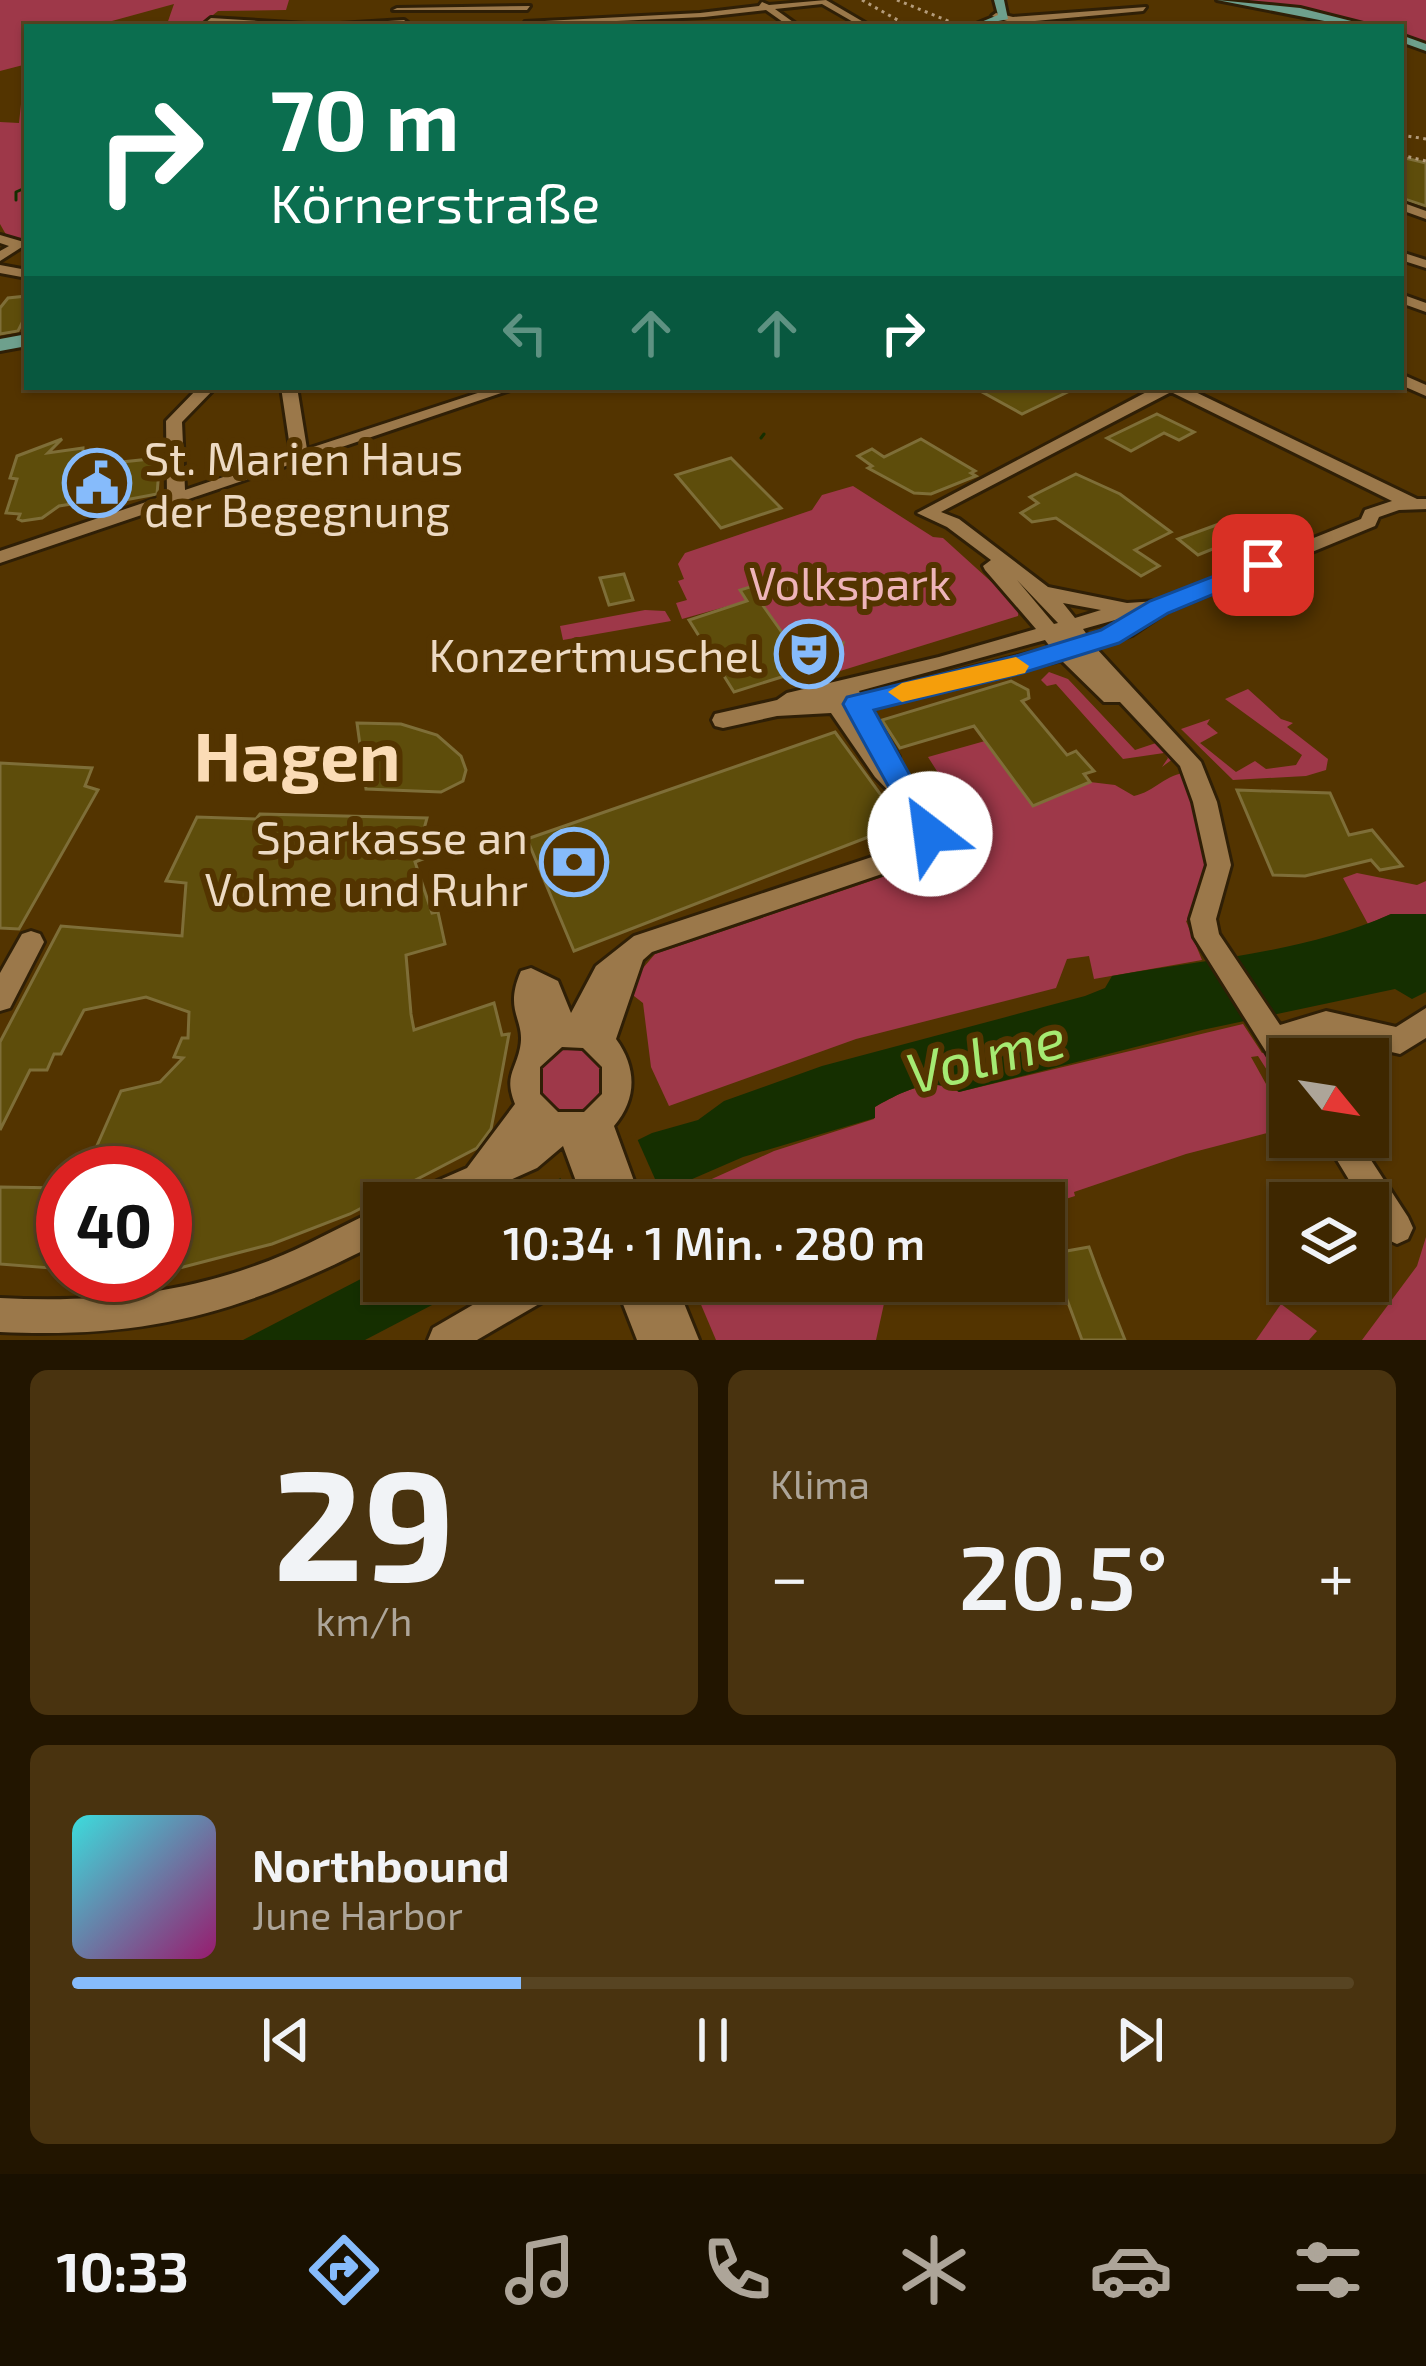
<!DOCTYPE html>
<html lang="de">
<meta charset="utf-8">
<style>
:root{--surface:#3e2700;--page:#49330f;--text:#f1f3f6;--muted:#ada599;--line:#574422;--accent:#86bbfb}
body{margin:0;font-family:"Exo 2",sans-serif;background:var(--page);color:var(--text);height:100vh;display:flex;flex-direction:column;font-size:45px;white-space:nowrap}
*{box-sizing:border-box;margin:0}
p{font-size:39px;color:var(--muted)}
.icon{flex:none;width:66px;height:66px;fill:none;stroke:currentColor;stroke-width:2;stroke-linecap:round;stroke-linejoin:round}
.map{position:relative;height:1340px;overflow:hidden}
.drawer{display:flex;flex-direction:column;gap:30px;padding:30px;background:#221500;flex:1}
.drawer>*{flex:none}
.guide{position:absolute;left:24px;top:24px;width:1380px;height:366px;border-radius:0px;box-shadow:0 3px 9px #0004,0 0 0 3px var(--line);background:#0b6e4f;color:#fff;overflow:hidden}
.needle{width:78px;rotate:120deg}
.tools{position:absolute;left:1269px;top:1038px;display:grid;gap:24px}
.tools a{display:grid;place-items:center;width:120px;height:120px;border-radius:0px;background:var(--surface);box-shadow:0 3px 9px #0004,0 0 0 3px var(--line);font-size:60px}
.speed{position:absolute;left:36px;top:1146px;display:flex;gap:24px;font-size:60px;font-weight:700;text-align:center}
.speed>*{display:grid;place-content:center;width:156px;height:156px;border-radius:50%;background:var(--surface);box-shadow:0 3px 9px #0004,0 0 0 3px var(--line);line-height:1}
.speed .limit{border:18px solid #d22;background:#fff;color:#111}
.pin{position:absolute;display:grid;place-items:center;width:102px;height:102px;color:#fff;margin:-51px;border-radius:24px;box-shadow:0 6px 18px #0006}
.me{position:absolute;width:132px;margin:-66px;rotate:330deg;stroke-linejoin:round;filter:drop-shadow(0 0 9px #0008)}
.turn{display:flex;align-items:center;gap:42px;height:252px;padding:0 48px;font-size:54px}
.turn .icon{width:156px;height:156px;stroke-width:2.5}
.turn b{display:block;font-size:84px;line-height:102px}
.lanes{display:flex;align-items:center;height:114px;padding:0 48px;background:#0003;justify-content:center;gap:60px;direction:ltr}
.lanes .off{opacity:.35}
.big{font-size:90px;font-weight:600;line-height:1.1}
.drawer .tile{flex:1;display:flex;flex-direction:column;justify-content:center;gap:18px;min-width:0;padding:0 42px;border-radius:18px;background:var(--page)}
.drawer .dial{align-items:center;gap:0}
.dial b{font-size:156px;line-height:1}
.song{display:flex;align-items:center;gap:36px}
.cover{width:144px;height:144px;border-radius:18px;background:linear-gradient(135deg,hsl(180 70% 55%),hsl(320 70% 35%))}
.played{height:12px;border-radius:6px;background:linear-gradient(90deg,var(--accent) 35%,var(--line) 35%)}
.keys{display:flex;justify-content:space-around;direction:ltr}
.heat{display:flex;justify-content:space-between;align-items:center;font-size:66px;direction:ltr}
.drawer .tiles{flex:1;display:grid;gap:30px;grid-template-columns:1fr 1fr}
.tile:last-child{grid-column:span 2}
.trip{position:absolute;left:363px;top:1182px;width:702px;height:120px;border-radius:0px;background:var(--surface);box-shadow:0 3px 9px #0004,0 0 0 3px var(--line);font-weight:600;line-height:120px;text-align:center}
.tabs{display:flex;height:192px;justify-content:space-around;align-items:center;background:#191000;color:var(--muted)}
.tabs .icon{width:84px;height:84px}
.tabs .current{color:var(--accent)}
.tabs b{font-size:54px;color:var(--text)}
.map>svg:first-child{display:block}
</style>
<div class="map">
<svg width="1426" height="1340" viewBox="0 0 1426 1340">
<rect width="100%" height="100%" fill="#533400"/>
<g fill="#9e3849">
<path d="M0,0H289L286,10L218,11L198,27H166L174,4L90,27H27V64L0,71Z"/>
<path d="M1241,0H1426V44L1401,35V27H1378Z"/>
<path d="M27,100V238L26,239L8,238L0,224V122L19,123L21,104Z"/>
<path d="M853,486L933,537L943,538L1019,607L1018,616L824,676L807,669L757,598L682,619L676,603L687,600L678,581L684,579L678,564L685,553L812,510L822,495Z"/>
<path d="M645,610L665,611L671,621L563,640L560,626Z"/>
<path d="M1049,672L1068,679L1135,750L1162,741L1174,758L1162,767L1168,758L1164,753L1123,759L1056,684L1047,686L1041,680Z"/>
<path d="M1248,689L1281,719L1293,723L1287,727L1328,759L1326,770L1306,776L1233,780L1181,729L1210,719L1207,724L1218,733L1200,743L1236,772L1255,761L1266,769L1296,765L1302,755L1225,699Z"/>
<path d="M985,741L1034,806L1090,782L1115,785L1134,796C1154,792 1167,773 1187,773L1210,861L1194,916L1186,921L1202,960L1094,979L1089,956L1067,959L1056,988L856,1039L669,1106L651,1067L643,1003L625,989L655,954L930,861C948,843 947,826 933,805L954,798L928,757Z"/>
<path d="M1357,873L1417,885L1426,881V914H1391L1368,924L1343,878Z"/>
<path d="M1243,1024L1262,1053L1271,1051L1290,1080V1106L1258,1056L1251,1057L1290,1127L1186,1154L1074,1192L1075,1196L1053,1203L1060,1219L1044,1223V1203L665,1200L774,1151L874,1119L875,1107C900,1093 932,1075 959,1092Z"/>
<circle cx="571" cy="1080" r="31"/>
<path d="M1426,1237V1340H1362L1417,1266Z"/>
<path d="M691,1281H889L876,1340H716Z"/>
<path d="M1281,1304L1317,1331L1309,1340H1256Z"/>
</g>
<g fill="#152f00">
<path d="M1391,914H1426V992L1412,999L1395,989L1202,1030L959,1092C932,1075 900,1093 875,1107V1118L743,1157L637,1203H510L652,1133L698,1120L724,1101L822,1066L1085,996L1105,988L1112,976C1206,959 1303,953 1391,914Z"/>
<path d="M384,1267V1281H478L365,1340H243Z"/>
</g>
<path fill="#533400" d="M635,1134L663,1197L651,1203H571L558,1172Z"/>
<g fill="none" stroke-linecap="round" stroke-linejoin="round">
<g stroke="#152f00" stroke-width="3">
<path d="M16,200V192L25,188"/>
<path d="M761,438L764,434"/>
</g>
</g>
<g fill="#5e4d0b" stroke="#7e6e38" stroke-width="3">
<path d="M1401,157L1426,163V206L1401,198Z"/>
<path d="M27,296V313L18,331L0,334V308L8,298Z"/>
<path d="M973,387H1078L1022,414Z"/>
<path d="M1157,414L1194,432L1179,440L1164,433L1131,451L1107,438Z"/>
<path d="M62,439L48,453L83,448V466L160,458L157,494L83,508L84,502L59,506L42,518L22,521L18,519L20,514L6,513L17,479L10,478L17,456Z"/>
<path d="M921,439L975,471L971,473L976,476L931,494L914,493L868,468L872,466L858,456L872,449L884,457Z"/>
<path d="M731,458L781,508L721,528L676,475Z"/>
<path d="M1076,474L1120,494L1171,532L1135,550L1159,566L1141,576L1056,518L1032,522L1021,513L1038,503L1030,497Z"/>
<path d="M1219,524L1240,538L1198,555L1178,539Z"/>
<path d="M624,574L633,600L609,605L600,578Z"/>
<path d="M780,578L790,588L759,600L796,652L810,645L843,643L840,653L807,669L734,692L689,620L747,601L740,590Z"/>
<path d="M1011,681L1028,690L1029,698L1022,701L1067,755L1076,751L1094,771L1084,774L1090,782L1033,806L974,726L900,748L882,720Z"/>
<path d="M357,723L401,724L437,735L461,756L466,770L463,781L441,792L366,789Z"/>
<path d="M835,732L902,824L574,951L527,839Z"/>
<path d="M0,763L92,768L85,786L98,790L19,929L0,928Z"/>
<path d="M1237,790L1330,793L1349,835L1372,830L1402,866L1380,870L1371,860L1305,876L1273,875Z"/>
<path d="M260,814L427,818L421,840L467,842L415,862L432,913L438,912L445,944L406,955L411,1014L414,1030L494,1003L502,1035L509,1034L500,1083L491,1129L477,1148L350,1214L272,1244L168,1271L165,1173H85L121,1091L160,1082L183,1058L174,1057L182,1038H188L189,1012L146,997L84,1010L61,1054H54L47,1070H30L0,1130V1042L61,926L182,936L186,883L166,881L197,817L256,819Z"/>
<path d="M0,1187L63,1188V1269L0,1264Z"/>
<path d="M1089,1247L1100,1277L1125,1340H1082L1050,1254Z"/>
</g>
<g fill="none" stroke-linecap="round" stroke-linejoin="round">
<g stroke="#2f1f06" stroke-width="6">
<g id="minor">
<path d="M826,0L872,27H862L822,4L775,9L800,27H790L766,10L704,17L529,25L525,22L700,13L759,6L762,2L769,5Z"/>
<path d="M530,6L527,10H393L397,8Z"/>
<path d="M1146,7L1143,11L1013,23L992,16L996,13L1013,17Z"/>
<path d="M211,18L323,25L404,20L408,23L375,27L213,24L200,27Z"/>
<path d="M1401,202L1426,211V219L1401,210Z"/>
<path d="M0,235L24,242L25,245L0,261V251L9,246L0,243Z"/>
<path d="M1401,252L1426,260V268L1401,260Z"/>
<path d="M0,265L27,270V278L0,273Z"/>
<path d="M1401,294L1426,303V312L1401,303Z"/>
<path d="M1401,374L1426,385V396L1401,385Z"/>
<path d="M199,387H216L182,422L185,490L291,454L281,387H297L307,449L496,387H519L0,563V551L167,495L166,421Z"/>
<path d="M1156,387H1185L1417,499H1426V509L1399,510L1379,517L1375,526L1166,612L1132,635L1096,648L1201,762L1217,802L1231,865L1216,919L1219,934L1280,1025L1326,1011L1396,1027L1426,1008V1038L1400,1054L1326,1037L1295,1047L1302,1059H1290V1078L1280,1074L1194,937L1190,919L1207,865L1193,802L1180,766L1120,702H1104L1061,660L870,709L899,757L891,765L928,801L942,834L929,858L652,952L643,960L616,1039C637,1068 637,1099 614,1126L642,1203H584L563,1146L537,1168L459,1203H407L412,1192L467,1168L515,1104C504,1076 515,1072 520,1048C526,1019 503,1012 521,971L531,968L558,981L571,1013L596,966L634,936L911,844L918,833L910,813L875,777L831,713L777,716L723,728L715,726L712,720L715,714L777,700L787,693L939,657L1036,629L985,570L983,566L991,560L947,527L917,513ZM1171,392L1392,501L1365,510L1361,519L1157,601L1127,603L1048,587L959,519L941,512ZM1017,580L1058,623L1054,624ZM1063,603L1101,610L1075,618ZM1133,615L1118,625L1088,636L1083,629ZM1045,640L1051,648L861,695L859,691ZM562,1047L583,1048L602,1067V1094L584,1112H558L540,1094V1067Z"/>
<path d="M31,931L40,934L44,942L10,1008L0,1011V973L22,934Z"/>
<path d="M1323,1137H1356L1408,1217L1413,1228L1408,1239L1397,1244C1382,1238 1368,1219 1368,1203H1363Z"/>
<path d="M384,1207V1240C248,1310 155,1339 0,1332V1298C99,1303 191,1294 283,1255C317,1241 350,1221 384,1207Z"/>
<path d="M514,1281H562L558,1293L477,1340H428L433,1328Z"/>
<path d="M614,1281H675L699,1340H637Z"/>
</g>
</g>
<g stroke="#2f1f06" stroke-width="6">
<g id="major">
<path d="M994,0H1004L1008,19L969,27L998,15Z"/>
<path d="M1217,0L1300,8L1375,27H1355Z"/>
<path d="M1401,35L1426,44V51L1401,42Z"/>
<path d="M27,334V346L0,351V339Z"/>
</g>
</g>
<use href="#minor" fill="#9b784a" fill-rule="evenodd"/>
<use href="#major" fill="#6ea08d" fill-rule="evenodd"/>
<g stroke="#b49c7b" stroke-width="3" stroke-dasharray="3 4.5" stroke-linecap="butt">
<path d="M862,0L910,27"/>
<path d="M897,0L963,27"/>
<path d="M1401,135L1426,139"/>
<path d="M1401,155L1426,161"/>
</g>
</g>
<path fill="#1a73e8" stroke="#114b97" stroke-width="3" d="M1263,557L1276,565L1272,570L1168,613L1119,643L1019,674L874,710L912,779L942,817L946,834L941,843L930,846L919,843C895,797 868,751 843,704L847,697L1016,656L1101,630L1150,601Z"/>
<path fill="#f59e0b" d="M1016,657L1029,666L1025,673L902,702L888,692L902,683Z"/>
<defs>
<g id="civic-ring" transform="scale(3.45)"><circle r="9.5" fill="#533400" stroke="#86bbfb" stroke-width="1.5"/><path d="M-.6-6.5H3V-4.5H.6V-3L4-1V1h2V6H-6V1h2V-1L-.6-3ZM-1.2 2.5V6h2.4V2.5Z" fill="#86bbfb"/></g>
<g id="theatre-ring" transform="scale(3.45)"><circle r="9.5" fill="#533400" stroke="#86bbfb" stroke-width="1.5"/><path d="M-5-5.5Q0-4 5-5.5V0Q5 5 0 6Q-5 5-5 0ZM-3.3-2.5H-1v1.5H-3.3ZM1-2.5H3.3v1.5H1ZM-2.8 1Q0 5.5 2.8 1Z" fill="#86bbfb"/></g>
<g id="bank-ring" transform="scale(3.45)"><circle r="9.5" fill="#533400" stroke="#86bbfb" stroke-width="1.5"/><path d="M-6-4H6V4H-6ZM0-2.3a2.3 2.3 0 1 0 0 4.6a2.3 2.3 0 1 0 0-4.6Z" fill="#86bbfb"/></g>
</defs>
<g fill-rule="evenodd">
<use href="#civic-ring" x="97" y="483"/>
<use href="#theatre-ring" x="809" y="654"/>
<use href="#bank-ring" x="574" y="862"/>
</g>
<g text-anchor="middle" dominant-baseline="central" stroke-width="12" stroke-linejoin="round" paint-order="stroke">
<g font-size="45" fill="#eddac3" stroke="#533400" text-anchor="end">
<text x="144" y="457" text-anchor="start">St. Marien Haus<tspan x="144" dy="52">der Begegnung</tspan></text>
<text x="762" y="654">Konzertmuschel</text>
<text x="528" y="836">Sparkasse an<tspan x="528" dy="52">Volme und Ruhr</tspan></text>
</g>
<g font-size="45" fill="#eeb4b9" stroke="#533400">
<text x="850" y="582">Volkspark</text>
</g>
<g font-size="57" font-style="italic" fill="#a5ea72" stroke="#533400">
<text transform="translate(985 1053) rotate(-14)">Volme</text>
</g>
<g font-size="69" font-weight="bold" fill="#fbdcb6" stroke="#533400">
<text x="297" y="753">Hagen</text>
</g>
</g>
</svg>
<div class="tools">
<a><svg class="needle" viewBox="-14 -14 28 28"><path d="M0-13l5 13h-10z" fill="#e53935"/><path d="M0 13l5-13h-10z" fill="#ada599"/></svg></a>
<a><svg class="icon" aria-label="layers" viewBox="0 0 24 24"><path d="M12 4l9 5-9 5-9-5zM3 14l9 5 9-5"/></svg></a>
</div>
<div class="speed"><div class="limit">40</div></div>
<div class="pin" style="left:1263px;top:565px;background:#d93025"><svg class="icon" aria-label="arrive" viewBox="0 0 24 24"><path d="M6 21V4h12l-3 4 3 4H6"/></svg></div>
<svg class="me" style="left:930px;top:834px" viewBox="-20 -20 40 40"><circle r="19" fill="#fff"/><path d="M0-13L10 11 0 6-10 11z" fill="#1a73e8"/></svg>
<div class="trip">10:34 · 1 Min. · 280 m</div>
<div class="guide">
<div class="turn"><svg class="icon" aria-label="right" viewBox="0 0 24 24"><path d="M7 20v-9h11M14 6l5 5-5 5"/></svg><div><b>70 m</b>Körnerstraße</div></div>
<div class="lanes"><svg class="icon off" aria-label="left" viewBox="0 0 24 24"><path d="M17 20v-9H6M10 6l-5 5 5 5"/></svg><svg class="icon off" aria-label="ahead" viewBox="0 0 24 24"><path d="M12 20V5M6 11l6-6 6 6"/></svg><svg class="icon off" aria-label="ahead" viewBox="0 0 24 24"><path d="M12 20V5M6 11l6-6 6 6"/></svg><svg class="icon" aria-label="right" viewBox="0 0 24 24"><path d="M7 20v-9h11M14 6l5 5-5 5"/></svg></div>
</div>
</div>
<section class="drawer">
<div class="tiles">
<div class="tile dial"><b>29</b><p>km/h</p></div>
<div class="tile"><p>Klima</p>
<div class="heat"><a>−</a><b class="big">20.5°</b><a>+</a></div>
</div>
<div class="tile">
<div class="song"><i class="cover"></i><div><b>Northbound</b><p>June Harbor</p></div></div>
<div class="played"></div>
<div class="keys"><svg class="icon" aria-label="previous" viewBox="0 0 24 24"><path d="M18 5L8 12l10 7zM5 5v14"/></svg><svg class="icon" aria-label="pause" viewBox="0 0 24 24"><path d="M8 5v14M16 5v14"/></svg><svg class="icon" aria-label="next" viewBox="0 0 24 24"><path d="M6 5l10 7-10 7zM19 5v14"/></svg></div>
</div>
</div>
</section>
<nav class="tabs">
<b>10:33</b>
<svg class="icon current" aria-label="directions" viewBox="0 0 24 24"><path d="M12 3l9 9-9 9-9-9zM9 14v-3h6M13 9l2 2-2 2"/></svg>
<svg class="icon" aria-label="music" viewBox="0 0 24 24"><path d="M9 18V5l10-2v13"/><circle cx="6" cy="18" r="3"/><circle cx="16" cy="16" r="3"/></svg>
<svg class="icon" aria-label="phone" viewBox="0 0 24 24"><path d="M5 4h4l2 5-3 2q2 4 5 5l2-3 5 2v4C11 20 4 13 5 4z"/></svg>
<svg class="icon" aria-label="climate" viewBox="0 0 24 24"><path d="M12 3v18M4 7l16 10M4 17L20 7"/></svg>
<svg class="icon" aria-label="car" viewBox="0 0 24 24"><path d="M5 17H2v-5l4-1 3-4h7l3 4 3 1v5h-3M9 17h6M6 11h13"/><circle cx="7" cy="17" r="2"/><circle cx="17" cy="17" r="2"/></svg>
<svg class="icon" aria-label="filters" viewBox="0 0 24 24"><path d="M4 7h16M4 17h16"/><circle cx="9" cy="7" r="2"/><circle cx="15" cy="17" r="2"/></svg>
</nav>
